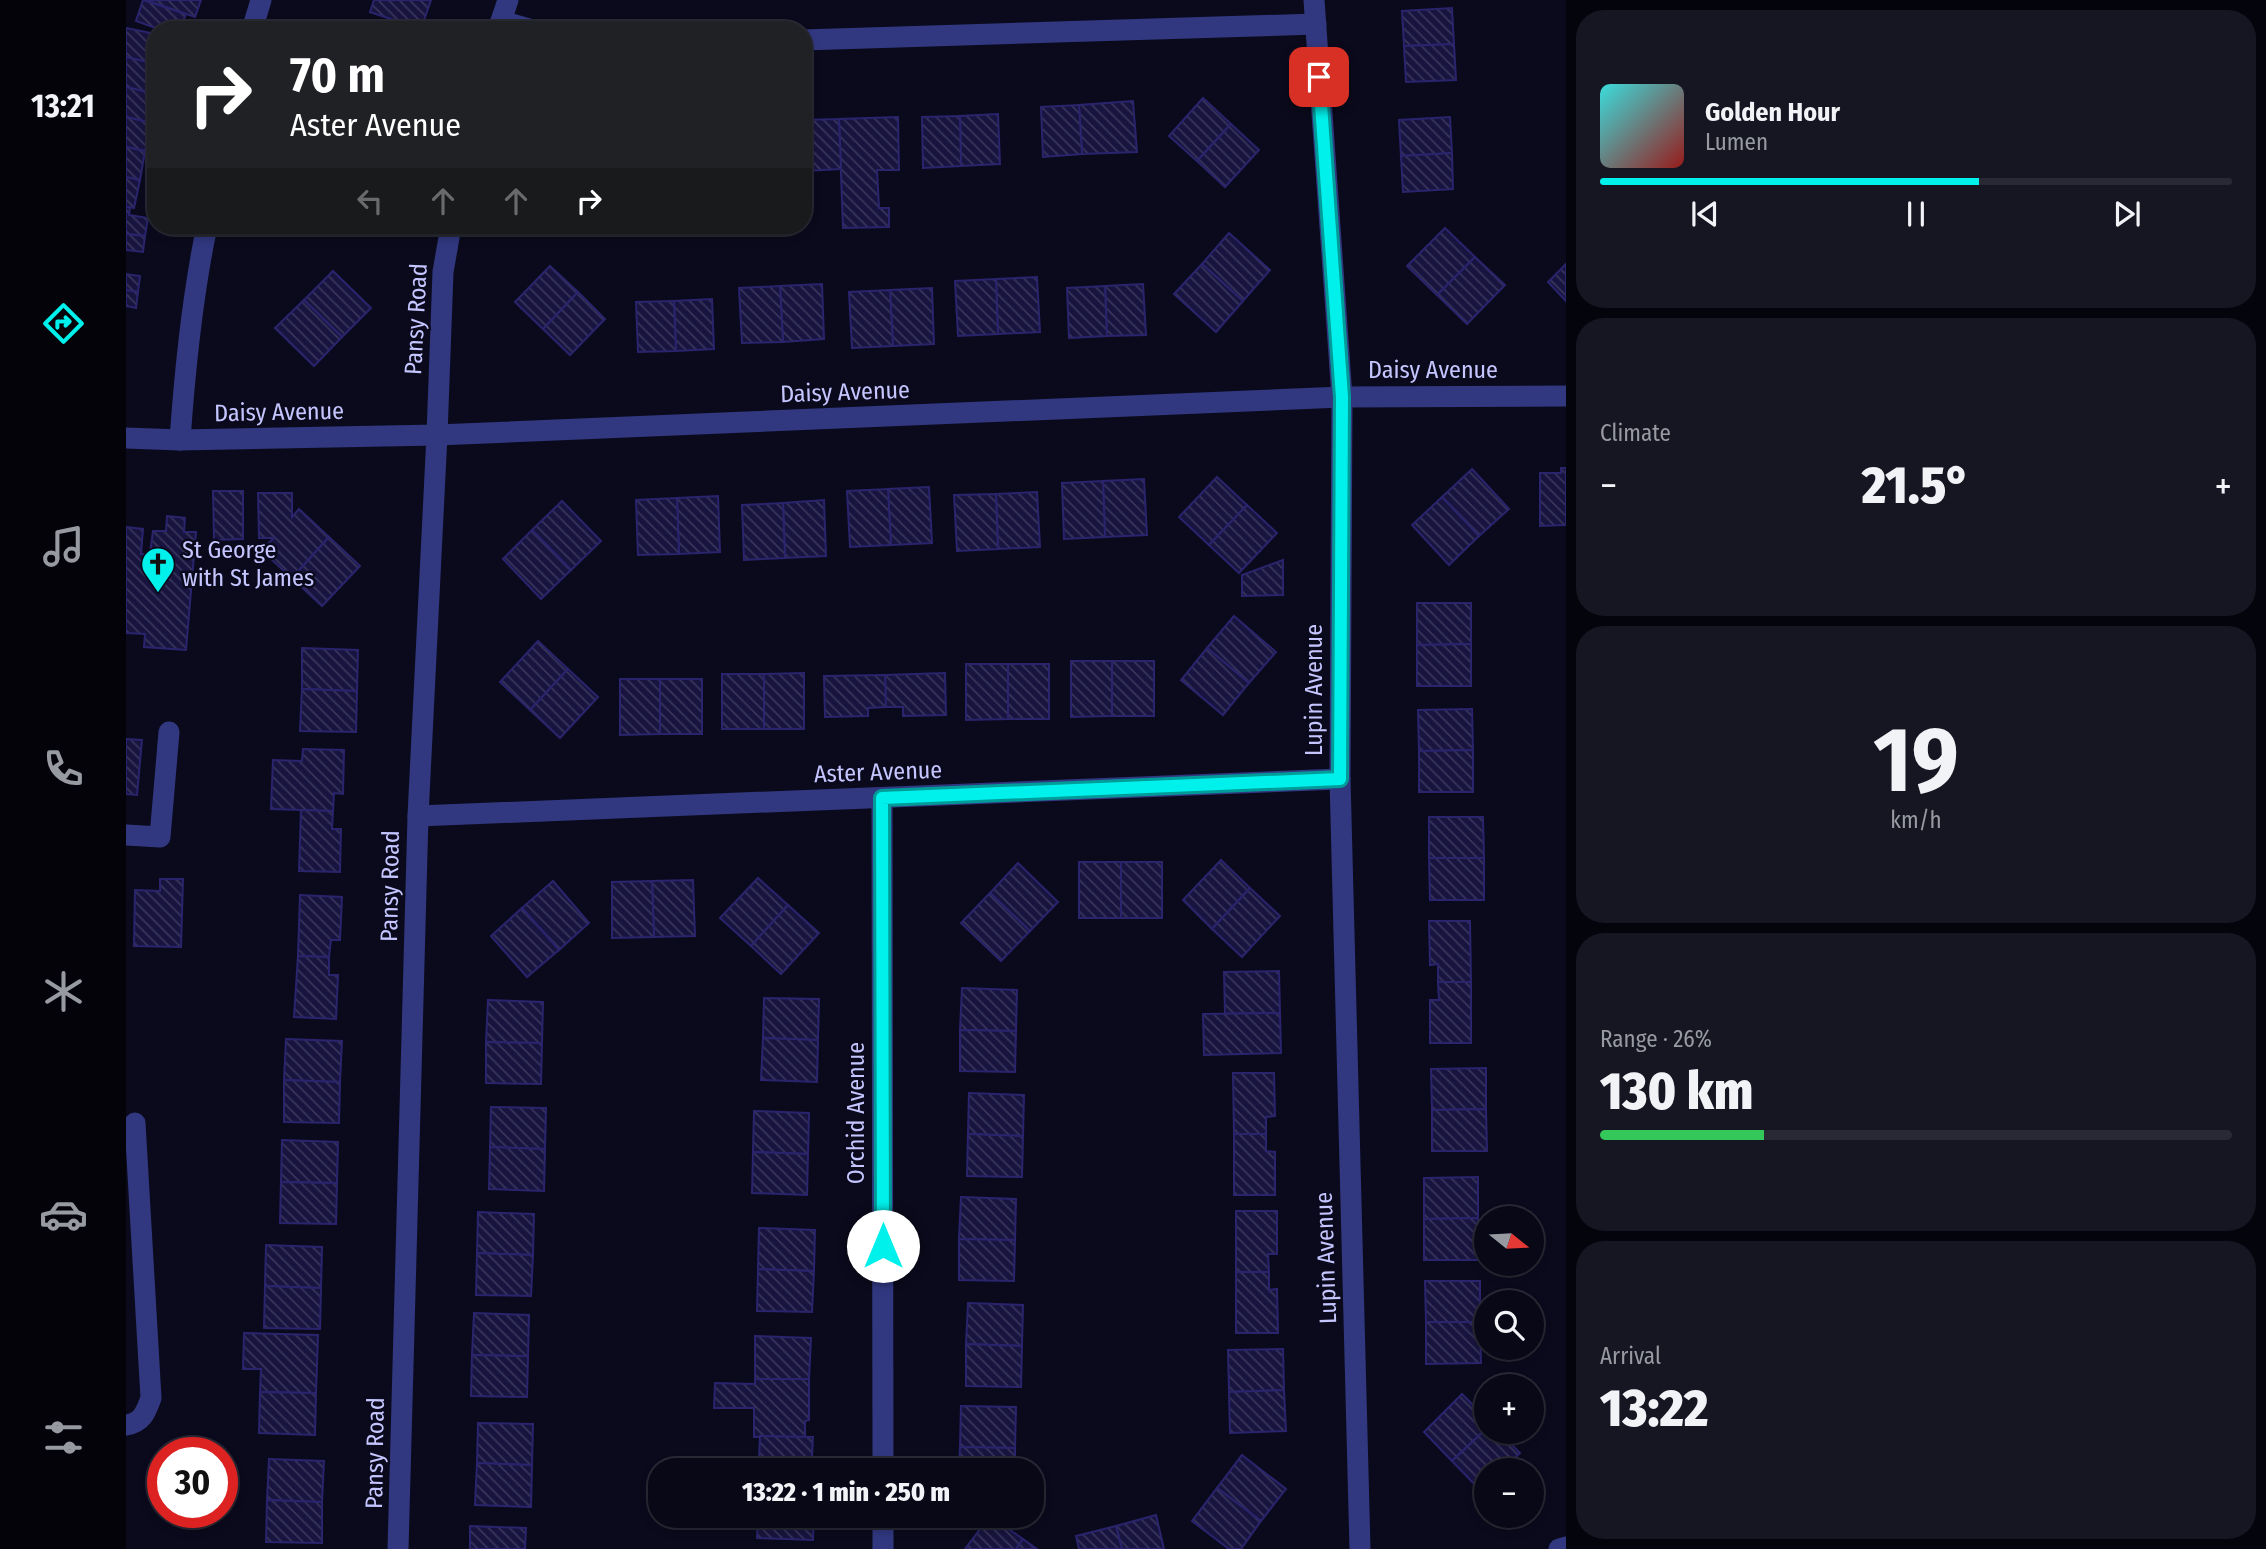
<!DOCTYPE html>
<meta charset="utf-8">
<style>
:root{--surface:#080816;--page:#161623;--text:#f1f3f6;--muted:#989aa1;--line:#292935;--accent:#00f0eb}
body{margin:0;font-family:"Fira Sans Condensed",sans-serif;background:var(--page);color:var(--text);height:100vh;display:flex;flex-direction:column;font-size:26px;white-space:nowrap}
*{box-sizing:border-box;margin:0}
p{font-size:23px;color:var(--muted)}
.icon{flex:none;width:38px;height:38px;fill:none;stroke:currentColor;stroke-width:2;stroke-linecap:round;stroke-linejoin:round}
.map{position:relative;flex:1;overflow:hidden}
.details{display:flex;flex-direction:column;gap:10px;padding:10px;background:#04040c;width:700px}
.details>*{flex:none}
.hud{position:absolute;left:21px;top:21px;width:665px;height:214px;border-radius:28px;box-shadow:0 4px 10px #0003,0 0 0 2px var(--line);background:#202124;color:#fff;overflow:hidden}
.needle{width:46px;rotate:108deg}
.tools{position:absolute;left:1348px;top:1206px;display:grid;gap:14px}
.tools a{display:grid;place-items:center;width:70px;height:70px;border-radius:50%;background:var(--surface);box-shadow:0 4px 10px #0003,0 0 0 2px var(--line);font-size:35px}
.speed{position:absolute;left:21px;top:1437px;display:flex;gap:14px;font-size:35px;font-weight:700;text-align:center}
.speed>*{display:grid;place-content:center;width:91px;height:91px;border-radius:50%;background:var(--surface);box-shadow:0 4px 10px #0003,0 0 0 2px var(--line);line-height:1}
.speed .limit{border:10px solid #d22;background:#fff;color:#111}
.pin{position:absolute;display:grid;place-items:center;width:60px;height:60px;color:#fff;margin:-30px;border-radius:14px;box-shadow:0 4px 10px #0006}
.me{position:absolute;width:77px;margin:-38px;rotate:0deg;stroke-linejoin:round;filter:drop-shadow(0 0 5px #0008)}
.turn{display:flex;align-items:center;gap:24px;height:147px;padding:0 28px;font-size:32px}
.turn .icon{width:91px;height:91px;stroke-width:2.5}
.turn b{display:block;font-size:49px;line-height:60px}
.lanes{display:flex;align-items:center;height:66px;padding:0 28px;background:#0003;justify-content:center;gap:35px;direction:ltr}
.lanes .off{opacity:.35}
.big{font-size:52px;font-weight:800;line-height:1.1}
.details .card{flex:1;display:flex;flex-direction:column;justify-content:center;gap:10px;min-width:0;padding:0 24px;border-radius:28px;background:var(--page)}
.details .dial{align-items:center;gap:0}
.dial b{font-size:91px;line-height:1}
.song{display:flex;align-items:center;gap:21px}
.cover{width:84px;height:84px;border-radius:10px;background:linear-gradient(135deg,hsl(180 70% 55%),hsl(0 70% 35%))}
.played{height:7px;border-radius:4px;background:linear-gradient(90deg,var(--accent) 60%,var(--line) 60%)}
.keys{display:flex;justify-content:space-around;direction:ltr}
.heat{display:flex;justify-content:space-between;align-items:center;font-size:38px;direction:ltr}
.charge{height:10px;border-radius:5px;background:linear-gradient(90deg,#34c759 26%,var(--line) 0)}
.trip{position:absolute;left:522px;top:1458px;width:396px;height:70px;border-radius:28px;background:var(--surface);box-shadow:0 4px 10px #0003,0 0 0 2px var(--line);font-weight:800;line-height:70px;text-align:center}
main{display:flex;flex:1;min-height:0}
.tab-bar{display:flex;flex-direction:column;width:126px;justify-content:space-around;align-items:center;background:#030309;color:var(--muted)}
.tab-bar .icon{width:49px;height:49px}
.tab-bar .current{color:var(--accent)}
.tab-bar b{font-size:32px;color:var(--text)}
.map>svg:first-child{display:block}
</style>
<main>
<nav class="tab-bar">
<b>13:21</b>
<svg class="icon current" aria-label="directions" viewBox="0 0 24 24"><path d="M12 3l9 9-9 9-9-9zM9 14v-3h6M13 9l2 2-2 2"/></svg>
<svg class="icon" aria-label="music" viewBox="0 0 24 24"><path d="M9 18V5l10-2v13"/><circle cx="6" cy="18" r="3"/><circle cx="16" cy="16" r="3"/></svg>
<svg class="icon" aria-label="phone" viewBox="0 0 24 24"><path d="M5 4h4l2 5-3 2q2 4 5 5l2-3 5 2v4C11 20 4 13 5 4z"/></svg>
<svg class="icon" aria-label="climate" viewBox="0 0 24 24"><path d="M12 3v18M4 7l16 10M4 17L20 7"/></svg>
<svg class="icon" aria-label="car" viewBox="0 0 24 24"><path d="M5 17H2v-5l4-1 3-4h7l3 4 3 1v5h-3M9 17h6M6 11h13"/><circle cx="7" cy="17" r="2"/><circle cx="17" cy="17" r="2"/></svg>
<svg class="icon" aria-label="filters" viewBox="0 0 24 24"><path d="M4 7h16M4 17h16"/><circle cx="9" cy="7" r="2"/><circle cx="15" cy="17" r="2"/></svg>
</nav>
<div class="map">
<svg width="1440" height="1549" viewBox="0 0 1440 1549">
<defs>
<pattern id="building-back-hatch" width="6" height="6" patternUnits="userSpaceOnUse" patternTransform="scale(1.75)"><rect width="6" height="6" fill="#18143f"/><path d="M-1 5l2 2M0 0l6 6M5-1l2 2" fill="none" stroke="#38355c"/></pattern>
</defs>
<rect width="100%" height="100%" fill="#0b0a1d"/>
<g fill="url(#building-back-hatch)" stroke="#2a246d" stroke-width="2">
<path d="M17,0L60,14L54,30H35L10,21Z"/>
<path d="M20,0H75L69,17Z"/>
<path d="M248,0H305L295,29L244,12Z"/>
<path d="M1326,8L1328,44L1278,46L1276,11Z"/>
<path d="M0,28L30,34V64L0,57Z"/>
<path d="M1328,44L1330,80L1280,82L1278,46Z"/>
<path d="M0,57L30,64V94L0,87Z"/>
<path d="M0,87L30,94L26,123L0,117Z"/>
<path d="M1077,98L1105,124L1071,161L1043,136Z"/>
<path d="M1007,101L1011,152L956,154L953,105Z"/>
<path d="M953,105L956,154L917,157L915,107Z"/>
<path d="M872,114L874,164L835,166L834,116Z"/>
<path d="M834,116L835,166L797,168L796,117Z"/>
<path d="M0,117L26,123L19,151L0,147Z"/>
<path d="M772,117L773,170H751L753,208H763V227L717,228L713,119Z"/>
<path d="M1324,117L1326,153L1275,156L1273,120Z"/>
<path d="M713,119L715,169L677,171V120Z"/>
<path d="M1105,124L1133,150L1099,187L1071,161Z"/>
<path d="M0,147L19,151L14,180L0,177Z"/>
<path d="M1326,153L1327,189L1277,192L1275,156Z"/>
<path d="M0,177L14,180L8,208L0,207Z"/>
<path d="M0,207H4L3,215L22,218L19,236L0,234Z"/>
<path d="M1319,228L1349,257L1311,295L1281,266Z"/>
<path d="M1103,233L1144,270L1117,301L1076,264Z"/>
<path d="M0,234L19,236L17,252L0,250Z"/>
<path d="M1349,257L1379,285L1341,324L1311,295Z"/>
<path d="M1076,264L1117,301L1090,332L1048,294Z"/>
<path d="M1440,264V301L1422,282Z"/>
<path d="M424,266L452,292L417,329L389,302Z"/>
<path d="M207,271L245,308L216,337L178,300Z"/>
<path d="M0,274L14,276L12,292L0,290Z"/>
<path d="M911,277L914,332L872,334L870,279Z"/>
<path d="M870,279L872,334L832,336L829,281Z"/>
<path d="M696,284L698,339L657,342L654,286Z"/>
<path d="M1017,284L1020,335L981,336L979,286Z"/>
<path d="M654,286L657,342L616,343L613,288Z"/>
<path d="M979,286L981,336L943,338L941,288Z"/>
<path d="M806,288L808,344L767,346L764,290Z"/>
<path d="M0,290L12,292L10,308L0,306Z"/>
<path d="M764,290L767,346L726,348L723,292Z"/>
<path d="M452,292L479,319L444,355L417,329Z"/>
<path d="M586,299L588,349L550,351L548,301Z"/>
<path d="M178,300L216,337L188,366L149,328Z"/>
<path d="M548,301L550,351L512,352L510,302Z"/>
<path d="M1435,468H1440V525L1414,526V473H1435Z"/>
<path d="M1346,469L1383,509L1353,536L1316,497Z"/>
<path d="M1091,477L1121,505L1083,545L1053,517Z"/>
<path d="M1018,479L1021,535L979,537L977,481Z"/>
<path d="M977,481L979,537L938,539L936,483Z"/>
<path d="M803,487L806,543L765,545L762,489Z"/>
<path d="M762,489L765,545L724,547L721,491Z"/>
<path d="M87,491H117V539L88,540Z"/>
<path d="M911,492L914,547L872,549L870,494Z"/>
<path d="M132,493H166V517L173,509L203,537L166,578L135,550L148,538H133Z"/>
<path d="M870,494L872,549L831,551L828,495Z"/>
<path d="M592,496L594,552L553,554L551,498Z"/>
<path d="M1316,497L1353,536L1323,565L1286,525Z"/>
<path d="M551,498L553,554L512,555L510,500Z"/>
<path d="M698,500L700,556L659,558L657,503Z"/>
<path d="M436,501L475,541L445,570L406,530Z"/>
<path d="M657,503L659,558L618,560L616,505Z"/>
<path d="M1121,505L1151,533L1113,573L1083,545Z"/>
<path d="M41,516L59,518L58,532H70L60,650L18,647L19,634L0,633V527L17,529L15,554H24L27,531H40Z"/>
<path d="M406,530L445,570L415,599L377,559Z"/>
<path d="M203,537L234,566L196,606L166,578Z"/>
<path d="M1157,560V595L1116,596V575Z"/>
<path d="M1291,603H1345V644L1291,645Z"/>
<path d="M1108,616L1150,652L1123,683L1081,648Z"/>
<path d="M412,641L442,669L404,710L374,682Z"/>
<path d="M1345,644V686H1291V645Z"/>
<path d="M176,648L232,650L231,691L176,689Z"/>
<path d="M1081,648L1123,683L1097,715L1055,680Z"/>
<path d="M945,661H986V716L945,717Z"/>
<rect x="986" y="661" width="42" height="55"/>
<path d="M840,664H882V719L840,720Z"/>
<rect x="882" y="664" width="41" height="55"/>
<path d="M442,669L472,697L434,738L404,710Z"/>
<path d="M678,673V729H638V674Z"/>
<path d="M819,673L820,715L777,716V707H760L759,675Z"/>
<rect x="596" y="674" width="42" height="55"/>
<path d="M759,675L760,707L742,708V716L699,717L698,676Z"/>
<path d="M494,679H534V734L494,735Z"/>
<rect x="534" y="679" width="42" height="55"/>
<path d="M176,689L231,691L230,732L174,731Z"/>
<path d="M1346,709L1347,750L1293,751L1292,710Z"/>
<path d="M0,739L16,740L11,795L0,794Z"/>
<path d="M177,749L218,750L217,794L208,793L207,811L145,809L147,760L176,761Z"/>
<path d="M1347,750V792H1293V751Z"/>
<path d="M175,810L207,811L206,829H215L214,872L173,871Z"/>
<path d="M1303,817H1357L1358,858H1303Z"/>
<path d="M1303,858H1358V900H1304Z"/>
<path d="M1095,860L1124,888L1086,929L1057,900Z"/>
<rect x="953" y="862" width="42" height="56"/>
<rect x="995" y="862" width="41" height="56"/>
<path d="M892,863L932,902L904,931L864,893Z"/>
<path d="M632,878L662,905L625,946L594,918Z"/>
<path d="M34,879H57L55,947L8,946L9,890L34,891Z"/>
<path d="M567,880L569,936L528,937L526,881Z"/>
<path d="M427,881L463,923L433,950L396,908Z"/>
<path d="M526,881L528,937L486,938V882Z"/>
<path d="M1124,888L1154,916L1116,957L1086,929Z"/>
<path d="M864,893L904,931L875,961L835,923Z"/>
<path d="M174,895L216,897L214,940H205L203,957L172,956Z"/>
<path d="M662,905L693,933L655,974L625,946Z"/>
<path d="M396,908L433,950L401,977L365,936Z"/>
<path d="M1303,921H1344L1345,982H1312V964L1304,965Z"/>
<path d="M172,956L203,957V975H212L210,1019L168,1017Z"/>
<path d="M1153,971L1154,1013L1099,1014L1098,972Z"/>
<path d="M1312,982H1345V1043H1304V1000H1313Z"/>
<path d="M836,988L891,990L890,1031L834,1030Z"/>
<path d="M638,998L693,999L692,1040L637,1038Z"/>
<path d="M362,1000L417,1002L416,1043L360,1042Z"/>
<path d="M1154,1013L1155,1053L1078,1055L1077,1014Z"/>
<path d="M834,1030L890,1031L889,1072L834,1071Z"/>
<path d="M637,1038L692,1040L691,1082L635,1080Z"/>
<path d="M160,1039L216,1041L214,1082L158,1080Z"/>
<path d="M360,1042L416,1043L415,1084L360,1083Z"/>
<path d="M1360,1068V1109L1306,1110L1305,1069Z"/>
<path d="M1107,1073H1148L1149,1116L1140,1117V1134H1108Z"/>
<path d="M158,1080L214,1082L213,1123L158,1122Z"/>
<path d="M843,1093L898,1095L897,1136L842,1134Z"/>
<path d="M365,1107L420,1108L419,1149L364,1147Z"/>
<path d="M1360,1109L1361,1151H1306V1110Z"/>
<path d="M628,1111L683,1113L682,1154L627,1152Z"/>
<path d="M842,1134L897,1136L896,1177L841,1176Z"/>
<path d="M1108,1134H1140V1151L1149,1152V1195H1108Z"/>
<path d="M156,1140L212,1142L211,1183L155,1182Z"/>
<path d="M364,1147L419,1149L418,1191L363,1189Z"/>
<path d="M627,1152L682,1154L681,1195L626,1193Z"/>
<path d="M1352,1177V1218L1298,1219V1178Z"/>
<path d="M155,1182L211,1183L210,1224L154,1223Z"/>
<path d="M835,1197L890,1199L889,1240L833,1239Z"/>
<path d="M1110,1211H1151V1254H1142L1143,1272H1110Z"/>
<path d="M352,1212L408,1214L407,1255L351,1253Z"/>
<path d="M1352,1218V1260H1298V1219Z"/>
<path d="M633,1228L689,1230L688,1271L632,1269Z"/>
<path d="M833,1239L889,1240L888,1281L833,1280Z"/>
<path d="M140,1245L196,1247L195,1288L139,1286Z"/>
<path d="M351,1253L407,1255L405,1296L350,1295Z"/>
<path d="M632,1269L688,1271L686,1312L631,1311Z"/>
<path d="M1110,1272H1143V1290L1151,1289L1152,1333H1110Z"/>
<path d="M1299,1281H1354V1322H1300Z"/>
<path d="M139,1286L195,1288L194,1329L138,1328Z"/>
<path d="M842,1303L897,1305L896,1346L840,1344Z"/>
<path d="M348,1313L403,1315L402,1356L346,1355Z"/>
<path d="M1300,1322H1354L1355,1363L1300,1364Z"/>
<path d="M118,1333L192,1335L190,1393L134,1392L135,1369H117Z"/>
<path d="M629,1336L685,1338L683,1379H629Z"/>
<path d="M840,1344L896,1346L895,1387L840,1386Z"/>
<path d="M1157,1349L1158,1390L1103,1392L1102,1350Z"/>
<path d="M346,1355L402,1356L401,1397L345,1396Z"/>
<path d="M629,1379H683V1420L679,1421V1437H628V1408H588L589,1383L629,1384Z"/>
<path d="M1158,1390L1160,1431L1104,1433L1103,1392Z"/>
<path d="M134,1392L190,1393L189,1435L133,1433Z"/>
<path d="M1336,1394L1360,1418V1429L1326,1461L1298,1432Z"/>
<path d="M835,1406L890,1407L889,1448L834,1447Z"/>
<path d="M352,1423L407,1424L406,1465L351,1463Z"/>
<path d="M1360,1429V1432H1373L1394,1453L1376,1470H1360V1486L1355,1491L1326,1461Z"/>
<path d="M634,1436L687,1437L686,1457L690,1458V1470H613V1458H633Z"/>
<path d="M834,1447L889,1448V1470H833Z"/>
<path d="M1116,1455L1160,1489L1135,1521L1091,1488Z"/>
<path d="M143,1459L198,1461L196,1502L141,1500Z"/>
<path d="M351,1463L406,1465L405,1507L349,1505Z"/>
<path d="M1091,1488L1135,1521L1115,1549H1103L1066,1521Z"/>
<path d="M141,1500L196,1502V1543L140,1542Z"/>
<path d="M1030,1515L1038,1549H996L990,1526Z"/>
<path d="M632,1516H688L687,1540L631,1538Z"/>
<path d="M864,1516L897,1539L890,1549H839Z"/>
<path d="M344,1526L400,1528L399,1549H344Z"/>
<path d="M990,1526L996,1549H953L950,1536Z"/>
<path d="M897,1539L911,1549H890Z"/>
</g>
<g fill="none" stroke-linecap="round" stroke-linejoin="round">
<g stroke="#313880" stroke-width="21">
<path d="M1188,0L1216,397L1214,779L1234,1549"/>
<path d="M375,21L407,30"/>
<path d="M126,30L135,0"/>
<path d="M372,30L382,0"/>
<path d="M677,40L1190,24"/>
<path d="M0,438L54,440L311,435L1216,397L1440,396"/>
<path d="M54,440C59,368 66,297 81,226"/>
<path d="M756,798L757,1470"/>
<path d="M292,816L1214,779"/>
<path d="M0,835L34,837L43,732"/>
<path d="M0,1425C16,1423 20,1412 25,1398L9,1123"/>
<path d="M757,1516V1549"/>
<path d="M272,1549L292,816L311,435L317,272L325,226"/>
<path d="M1433,1549L1440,1547"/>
</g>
</g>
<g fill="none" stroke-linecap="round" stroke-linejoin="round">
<g stroke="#009c99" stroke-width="18">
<path id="route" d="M757,1246L756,798L1214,779L1216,397L1193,77"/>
</g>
<use href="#route" stroke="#00f0eb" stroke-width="12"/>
</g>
<defs>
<g id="church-pin" transform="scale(1.75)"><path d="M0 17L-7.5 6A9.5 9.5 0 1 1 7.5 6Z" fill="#00f0eb" stroke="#0b0a1d"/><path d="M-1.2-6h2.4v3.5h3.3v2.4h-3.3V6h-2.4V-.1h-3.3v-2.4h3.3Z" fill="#111"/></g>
</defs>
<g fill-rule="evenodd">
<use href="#church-pin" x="32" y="564"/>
</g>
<g text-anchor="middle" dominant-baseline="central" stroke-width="5" stroke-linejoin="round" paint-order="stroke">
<g font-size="24" fill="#c5c6ff" stroke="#0b0a1d">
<text transform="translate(290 319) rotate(-87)">Pansy Road</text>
<text x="1307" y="370">Daisy Avenue</text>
<text transform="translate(719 392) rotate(-2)">Daisy Avenue</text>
<text transform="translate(153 412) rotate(-1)">Daisy Avenue</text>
<text transform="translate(1188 690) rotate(-90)">Lupin Avenue</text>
<text transform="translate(752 772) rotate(-2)">Aster Avenue</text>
<text transform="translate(264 886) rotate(-89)">Pansy Road</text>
<text transform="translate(730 1113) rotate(-90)">Orchid Avenue</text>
<text transform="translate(1200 1258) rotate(-92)">Lupin Avenue</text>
<text transform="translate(249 1453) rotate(-89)">Pansy Road</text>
</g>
<g font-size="24" fill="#c5c6ff" stroke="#0b0a1d" text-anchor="start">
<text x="56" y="550">St George<tspan x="56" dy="28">with St James</tspan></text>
</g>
</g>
</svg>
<div class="tools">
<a><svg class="needle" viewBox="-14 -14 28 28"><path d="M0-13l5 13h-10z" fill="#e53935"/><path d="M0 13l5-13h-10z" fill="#989aa1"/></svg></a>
<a><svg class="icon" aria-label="search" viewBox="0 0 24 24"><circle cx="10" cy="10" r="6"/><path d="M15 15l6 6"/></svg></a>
<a>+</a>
<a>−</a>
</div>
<div class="speed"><div class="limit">30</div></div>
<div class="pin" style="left:1193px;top:77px;background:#d93025"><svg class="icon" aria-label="arrive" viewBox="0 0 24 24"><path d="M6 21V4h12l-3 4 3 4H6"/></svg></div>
<svg class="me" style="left:757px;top:1246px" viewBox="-20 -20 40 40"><circle r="19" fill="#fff"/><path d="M0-13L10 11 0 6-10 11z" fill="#00f0eb"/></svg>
<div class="trip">13:22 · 1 min · 250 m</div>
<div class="hud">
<div class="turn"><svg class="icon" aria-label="right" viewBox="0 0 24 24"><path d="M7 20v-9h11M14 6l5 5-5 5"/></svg><div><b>70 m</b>Aster Avenue</div></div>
<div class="lanes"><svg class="icon off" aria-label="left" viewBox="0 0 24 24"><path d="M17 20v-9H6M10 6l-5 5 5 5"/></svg><svg class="icon off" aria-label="ahead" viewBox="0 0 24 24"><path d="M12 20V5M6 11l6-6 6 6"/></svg><svg class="icon off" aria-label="ahead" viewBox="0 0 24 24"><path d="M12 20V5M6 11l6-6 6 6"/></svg><svg class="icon" aria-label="right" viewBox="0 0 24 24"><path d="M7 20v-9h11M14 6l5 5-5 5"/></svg></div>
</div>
</div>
<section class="details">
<div class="card">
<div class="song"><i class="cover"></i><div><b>Golden Hour</b><p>Lumen</p></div></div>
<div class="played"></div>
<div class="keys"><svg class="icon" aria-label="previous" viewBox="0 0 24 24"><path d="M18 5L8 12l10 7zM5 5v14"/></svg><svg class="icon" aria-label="pause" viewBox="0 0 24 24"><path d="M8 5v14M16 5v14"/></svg><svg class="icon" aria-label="next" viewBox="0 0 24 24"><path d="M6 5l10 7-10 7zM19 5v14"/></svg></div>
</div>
<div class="card"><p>Climate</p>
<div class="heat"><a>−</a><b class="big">21.5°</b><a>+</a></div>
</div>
<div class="card dial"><b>19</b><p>km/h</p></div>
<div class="card"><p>Range · 26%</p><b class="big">130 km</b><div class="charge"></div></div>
<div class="card"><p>Arrival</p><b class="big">13:22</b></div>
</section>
</main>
